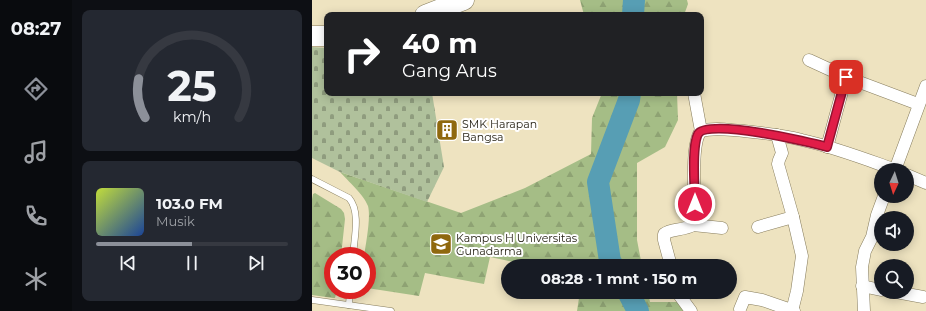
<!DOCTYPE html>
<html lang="id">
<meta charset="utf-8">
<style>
:root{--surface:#171b24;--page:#242831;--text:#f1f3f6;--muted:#9ea1a6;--line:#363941;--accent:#8c9099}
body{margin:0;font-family:Montserrat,sans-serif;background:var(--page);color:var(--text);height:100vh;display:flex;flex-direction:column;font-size:15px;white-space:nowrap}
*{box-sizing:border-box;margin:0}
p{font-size:13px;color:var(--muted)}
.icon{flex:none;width:22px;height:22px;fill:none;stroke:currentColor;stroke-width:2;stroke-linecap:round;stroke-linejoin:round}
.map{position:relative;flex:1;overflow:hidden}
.details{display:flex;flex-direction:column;gap:10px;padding:10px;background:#0d0f14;width:240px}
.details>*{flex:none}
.guide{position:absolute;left:12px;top:12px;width:380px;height:84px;border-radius:8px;box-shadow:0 2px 10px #0003;background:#202124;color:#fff;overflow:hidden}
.needle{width:26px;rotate:184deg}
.buttons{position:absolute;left:562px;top:163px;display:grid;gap:8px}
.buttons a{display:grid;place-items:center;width:40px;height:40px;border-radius:50%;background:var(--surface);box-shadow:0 2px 10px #0003;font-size:20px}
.speed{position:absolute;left:12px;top:247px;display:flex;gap:8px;font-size:20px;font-weight:700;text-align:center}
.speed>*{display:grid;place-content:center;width:52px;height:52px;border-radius:50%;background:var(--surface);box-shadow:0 2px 10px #0003;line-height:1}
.speed .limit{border:6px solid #d22;background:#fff;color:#111}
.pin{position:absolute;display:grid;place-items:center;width:34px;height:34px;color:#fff;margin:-17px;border-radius:8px;box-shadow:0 2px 6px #0006}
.me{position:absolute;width:44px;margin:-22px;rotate:0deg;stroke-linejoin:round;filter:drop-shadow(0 0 3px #0008)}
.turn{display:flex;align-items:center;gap:14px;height:84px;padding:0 12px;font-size:18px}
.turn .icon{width:52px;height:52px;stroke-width:2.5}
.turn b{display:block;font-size:28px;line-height:34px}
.details .widget{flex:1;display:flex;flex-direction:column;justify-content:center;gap:6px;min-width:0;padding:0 14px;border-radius:8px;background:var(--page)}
.details .dial{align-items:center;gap:0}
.dial svg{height:104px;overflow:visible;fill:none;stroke:var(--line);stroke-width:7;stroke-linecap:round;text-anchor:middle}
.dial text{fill:var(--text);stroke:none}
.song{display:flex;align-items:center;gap:12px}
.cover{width:48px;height:48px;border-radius:6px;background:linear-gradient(135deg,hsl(70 70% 55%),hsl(220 70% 35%))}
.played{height:4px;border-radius:2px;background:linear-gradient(90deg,var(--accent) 50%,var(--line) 50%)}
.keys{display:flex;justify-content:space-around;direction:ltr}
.trip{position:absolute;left:189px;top:259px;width:236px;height:40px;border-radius:20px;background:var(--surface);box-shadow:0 2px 10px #0003;font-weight:700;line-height:40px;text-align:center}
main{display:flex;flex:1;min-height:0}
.dock{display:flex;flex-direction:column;width:72px;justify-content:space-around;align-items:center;background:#090b0e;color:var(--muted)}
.dock .icon{width:28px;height:28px}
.dock .on{color:var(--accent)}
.dock b{font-size:18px;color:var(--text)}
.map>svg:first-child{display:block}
</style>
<main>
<nav class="dock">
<b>08:27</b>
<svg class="icon on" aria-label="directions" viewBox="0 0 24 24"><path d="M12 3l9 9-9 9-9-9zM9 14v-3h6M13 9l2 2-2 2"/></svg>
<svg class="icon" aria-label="music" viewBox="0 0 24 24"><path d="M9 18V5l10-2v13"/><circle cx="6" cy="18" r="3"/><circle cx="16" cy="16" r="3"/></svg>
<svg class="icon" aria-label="phone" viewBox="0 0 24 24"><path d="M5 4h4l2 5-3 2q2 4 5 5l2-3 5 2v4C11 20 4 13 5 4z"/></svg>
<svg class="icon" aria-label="climate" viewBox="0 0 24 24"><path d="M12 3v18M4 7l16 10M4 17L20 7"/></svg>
</nav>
<section class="details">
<div class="widget dial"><svg viewBox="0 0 100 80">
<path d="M14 69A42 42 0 1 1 86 69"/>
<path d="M14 69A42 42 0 0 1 9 39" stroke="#8c9099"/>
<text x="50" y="56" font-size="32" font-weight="700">25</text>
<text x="50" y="72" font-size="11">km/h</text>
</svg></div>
<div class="widget">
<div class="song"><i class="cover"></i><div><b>103.0 FM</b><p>Musik</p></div></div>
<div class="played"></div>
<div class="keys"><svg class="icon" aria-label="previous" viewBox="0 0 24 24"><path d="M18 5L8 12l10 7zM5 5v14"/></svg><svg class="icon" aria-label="pause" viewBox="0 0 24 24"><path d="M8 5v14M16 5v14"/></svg><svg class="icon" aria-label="next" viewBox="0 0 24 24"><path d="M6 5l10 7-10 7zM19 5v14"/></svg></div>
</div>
</section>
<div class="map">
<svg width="614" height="311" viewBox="0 0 614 311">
<defs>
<pattern id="forest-firs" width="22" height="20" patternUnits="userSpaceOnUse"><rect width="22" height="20" fill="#a5bd86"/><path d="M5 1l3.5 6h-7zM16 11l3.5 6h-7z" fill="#8ea273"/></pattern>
<pattern id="cemetery-stones" width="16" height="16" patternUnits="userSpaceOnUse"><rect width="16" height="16" fill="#b0c19c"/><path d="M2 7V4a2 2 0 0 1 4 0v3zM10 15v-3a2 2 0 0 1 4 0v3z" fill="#8f9c7e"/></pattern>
</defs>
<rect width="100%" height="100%" fill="#eee3c0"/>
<g fill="url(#forest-firs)">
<path d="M268,0H375L376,4L372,15H272Z"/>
<path d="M290,93H365L366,120L353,147L325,163V240L330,266H220L178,257L172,284L113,273L107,296L55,288V256H52C54,243 59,217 56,206C52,195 36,181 28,172L149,213L213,188L279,154L280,118Z"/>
<path d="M3,193L29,209L32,213L33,219L29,256H21V290H25L23,298H21L0,295V199L1,194Z"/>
<path d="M240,292H336L338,302H370L371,311H265L267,298Z"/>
</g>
<path fill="url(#cemetery-stones)" d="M0,47L15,48V93H120L132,167L115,202L28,172L0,158Z"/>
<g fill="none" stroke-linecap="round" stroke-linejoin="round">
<g stroke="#579eb4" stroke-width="22">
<path d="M321,15L322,0"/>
<path d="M301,266L298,261L286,182L317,100L318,93"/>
<path d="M316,292L326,311"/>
</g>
<g stroke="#877d5d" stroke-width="7">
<g id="lane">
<path d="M0,179L37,198C49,212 42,239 41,256"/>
<path d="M0,300L79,311"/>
<path d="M37,305L38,290"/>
</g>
</g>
<g stroke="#877d5d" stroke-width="13">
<g id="street">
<path d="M497,60L534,77L606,104"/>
<path d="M382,93L389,131"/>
<path d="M465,135L470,153L467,160L466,164L481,217L490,256L485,291L480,311"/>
<path d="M515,147L534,77"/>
<path d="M583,170L614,86"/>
<path d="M595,175L614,183"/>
<path d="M381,225L410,228"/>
<path d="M446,227L481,217"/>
<path d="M359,266L352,240V234C360,228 371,231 381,225L383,219C383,201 378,143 389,131C403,127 417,130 432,131C451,133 471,135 490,140C522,147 553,159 584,170"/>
<path d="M550,286L569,290"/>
<path d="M365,292L379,311"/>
<path d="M584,292L611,297"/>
<path d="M428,309L433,297L450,300L482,311"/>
<path d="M552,311L550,267L553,251L560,237L565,215L572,196"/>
</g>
</g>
<g stroke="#877d5d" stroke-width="21">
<g id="primary">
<path d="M113,15L152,0"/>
<path d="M0,36H15"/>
</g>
</g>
<use href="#lane" stroke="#fff" stroke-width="6"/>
<use href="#street" stroke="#fff" stroke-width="12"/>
<use href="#primary" stroke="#fff" stroke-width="20"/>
</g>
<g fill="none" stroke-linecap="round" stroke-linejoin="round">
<g stroke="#92132f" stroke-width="10">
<path id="route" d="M383,204C383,188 379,148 386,134C395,118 498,142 515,147L534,77"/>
</g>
<use href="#route" stroke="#e11d48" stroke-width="7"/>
</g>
<defs>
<g id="building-square" transform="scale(1.15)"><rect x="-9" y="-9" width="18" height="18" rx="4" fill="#8f680e" stroke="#fff"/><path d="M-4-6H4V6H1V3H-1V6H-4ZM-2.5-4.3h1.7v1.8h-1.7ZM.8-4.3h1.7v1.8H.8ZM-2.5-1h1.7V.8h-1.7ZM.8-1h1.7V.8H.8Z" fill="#fff"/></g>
<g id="university-square" transform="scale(1.15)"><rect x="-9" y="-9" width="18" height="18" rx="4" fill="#8f680e" stroke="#fff"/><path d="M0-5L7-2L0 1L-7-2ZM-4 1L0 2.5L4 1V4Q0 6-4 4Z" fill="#fff"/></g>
</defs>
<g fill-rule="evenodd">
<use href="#building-square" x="135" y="130"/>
<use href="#university-square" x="129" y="244"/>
</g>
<g text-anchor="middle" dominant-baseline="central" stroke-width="4" stroke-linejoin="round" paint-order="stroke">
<g font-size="11" fill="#262215" stroke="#fff" text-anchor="start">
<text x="150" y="124">SMK Harapan<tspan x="150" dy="13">Bangsa</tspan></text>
<text x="144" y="238">Kampus H Universitas<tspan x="144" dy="13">Gunadarma</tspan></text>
</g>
</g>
</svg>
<div class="buttons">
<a><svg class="needle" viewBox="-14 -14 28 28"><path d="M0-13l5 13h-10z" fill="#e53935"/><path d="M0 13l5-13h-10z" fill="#9ea1a6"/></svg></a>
<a><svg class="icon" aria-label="sound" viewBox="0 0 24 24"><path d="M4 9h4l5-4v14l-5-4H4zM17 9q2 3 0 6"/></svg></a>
<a><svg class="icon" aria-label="search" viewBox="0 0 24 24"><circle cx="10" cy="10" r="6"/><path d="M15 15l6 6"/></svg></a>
</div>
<div class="speed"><div class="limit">30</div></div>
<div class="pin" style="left:534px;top:77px;background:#d93025"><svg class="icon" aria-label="arrive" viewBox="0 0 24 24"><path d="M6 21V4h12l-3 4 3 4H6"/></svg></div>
<svg class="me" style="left:383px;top:204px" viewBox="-20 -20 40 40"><circle r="17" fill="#e11d48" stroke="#fff" stroke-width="3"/><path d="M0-11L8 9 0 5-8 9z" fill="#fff"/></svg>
<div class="trip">08:28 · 1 mnt · 150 m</div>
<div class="guide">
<div class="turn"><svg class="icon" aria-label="right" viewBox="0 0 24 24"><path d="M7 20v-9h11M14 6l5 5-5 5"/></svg><div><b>40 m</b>Gang Arus</div></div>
</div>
</div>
</main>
